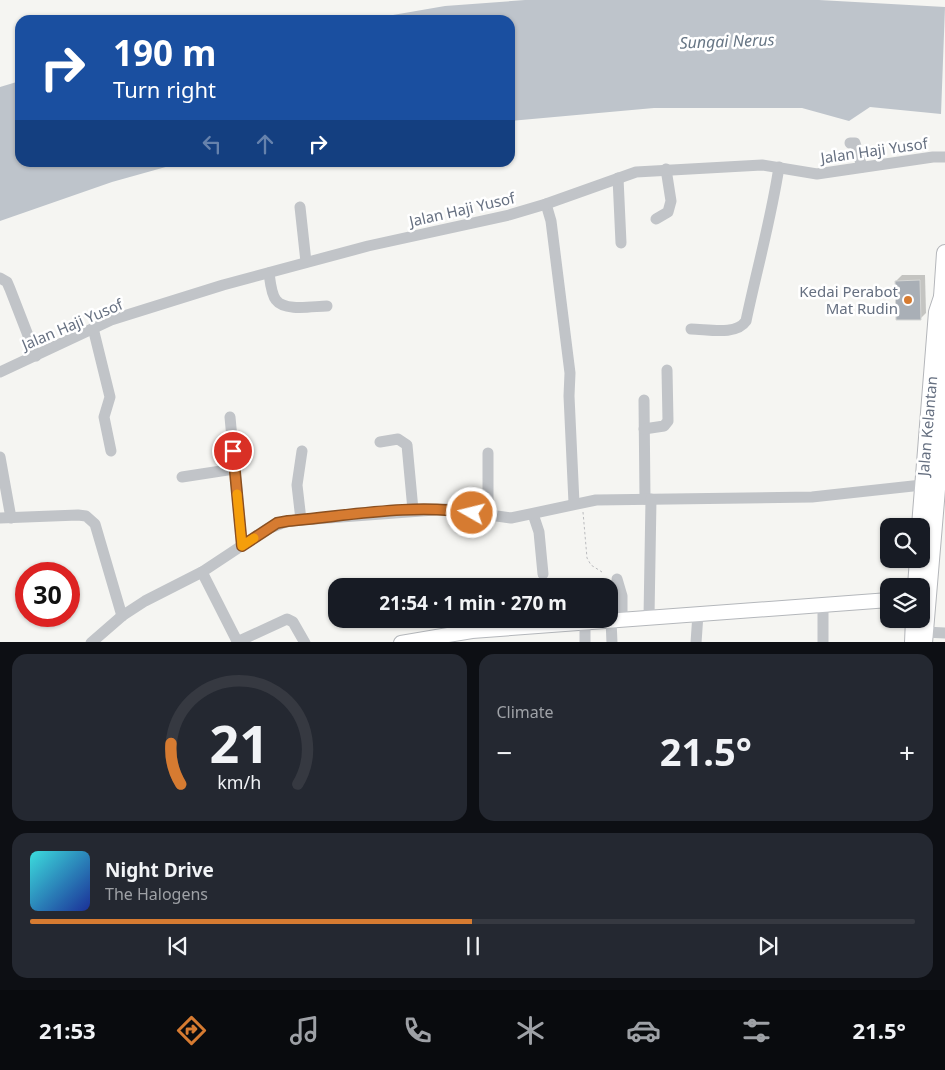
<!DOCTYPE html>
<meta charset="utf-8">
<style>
:root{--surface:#171b24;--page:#242831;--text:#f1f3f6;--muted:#9ea1a6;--line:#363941;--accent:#d67b31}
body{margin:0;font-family:"Noto Sans",sans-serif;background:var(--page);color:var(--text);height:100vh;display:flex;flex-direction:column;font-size:19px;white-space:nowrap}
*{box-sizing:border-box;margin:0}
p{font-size:16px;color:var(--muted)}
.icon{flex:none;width:28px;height:28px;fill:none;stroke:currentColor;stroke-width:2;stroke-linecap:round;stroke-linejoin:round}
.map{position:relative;height:642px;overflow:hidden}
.side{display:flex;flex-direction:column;gap:12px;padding:12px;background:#0d0f14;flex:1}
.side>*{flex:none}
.guide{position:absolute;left:15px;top:15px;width:500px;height:152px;border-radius:15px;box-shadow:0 1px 4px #0004;background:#1a4fa0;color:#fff;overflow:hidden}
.tools{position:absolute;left:880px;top:518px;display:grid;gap:10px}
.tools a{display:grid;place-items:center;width:50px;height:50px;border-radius:10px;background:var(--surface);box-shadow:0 1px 4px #0004;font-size:25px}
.speed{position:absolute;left:15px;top:562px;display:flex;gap:10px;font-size:25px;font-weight:700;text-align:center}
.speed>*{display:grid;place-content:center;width:65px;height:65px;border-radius:50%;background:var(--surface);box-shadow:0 1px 4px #0004;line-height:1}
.speed .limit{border:8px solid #d22;background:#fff;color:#111}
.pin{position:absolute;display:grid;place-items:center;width:42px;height:42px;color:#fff;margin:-21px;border:2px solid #fff;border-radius:50%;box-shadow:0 1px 5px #0007}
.me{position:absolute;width:55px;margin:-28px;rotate:278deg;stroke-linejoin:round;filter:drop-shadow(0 0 4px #0008)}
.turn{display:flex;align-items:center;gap:18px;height:105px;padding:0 15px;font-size:22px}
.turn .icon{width:65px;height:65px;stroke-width:2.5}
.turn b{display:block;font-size:35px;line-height:42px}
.lanes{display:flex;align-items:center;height:48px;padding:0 15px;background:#0003;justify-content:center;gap:25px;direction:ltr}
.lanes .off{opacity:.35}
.big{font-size:38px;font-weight:700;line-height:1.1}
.side .tile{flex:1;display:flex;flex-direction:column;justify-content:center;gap:8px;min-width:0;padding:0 18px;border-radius:15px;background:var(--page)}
.side .dial{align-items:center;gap:0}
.dial svg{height:130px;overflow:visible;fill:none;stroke:var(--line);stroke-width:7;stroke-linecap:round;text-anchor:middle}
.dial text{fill:var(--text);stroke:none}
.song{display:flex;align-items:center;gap:15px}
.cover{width:60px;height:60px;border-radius:8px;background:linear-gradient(135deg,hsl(180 70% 55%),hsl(230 70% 35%))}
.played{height:5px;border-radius:2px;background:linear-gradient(90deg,var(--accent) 50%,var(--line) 50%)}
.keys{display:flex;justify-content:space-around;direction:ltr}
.heat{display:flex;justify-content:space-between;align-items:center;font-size:28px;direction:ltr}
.side .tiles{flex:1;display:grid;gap:12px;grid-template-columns:1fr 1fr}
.tile:last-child{grid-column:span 2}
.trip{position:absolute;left:328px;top:578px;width:290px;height:50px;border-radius:15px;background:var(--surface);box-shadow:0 1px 4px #0004;font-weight:700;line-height:50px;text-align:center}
.tab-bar{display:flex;height:80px;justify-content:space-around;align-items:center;background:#090b0e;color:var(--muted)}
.tab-bar .icon{width:35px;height:35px}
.tab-bar .selected{color:var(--accent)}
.tab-bar b{font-size:22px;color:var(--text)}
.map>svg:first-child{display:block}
</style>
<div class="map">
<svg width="945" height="643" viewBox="0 0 945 643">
<rect width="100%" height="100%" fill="#f5f5f2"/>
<g fill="#bec4cb">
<path d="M525,0H819L945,7L941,114L870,107L849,121L802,108H654L510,121V20H273L298,15L364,20L445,6Z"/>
<path d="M20,81V162L180,163L112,182L0,221V87Z"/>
</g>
<path fill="#0003" d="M902,275H925L926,313L920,319L896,281Z"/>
<path fill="#a9afb6" stroke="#d6d7d5" d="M920,280L921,320H896L895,281Z"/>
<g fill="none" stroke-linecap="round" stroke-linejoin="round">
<g stroke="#b4b7bb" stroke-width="16">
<path id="major" d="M401,643L472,631L889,600"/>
</g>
<g stroke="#b4b6ba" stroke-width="18">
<g id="highway">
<path d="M944,308L942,297L945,253"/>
<path d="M920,526L937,312L942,297"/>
<path d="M916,586L918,559"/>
<path d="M913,643L914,619"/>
<path d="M924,643L937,489L945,313"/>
</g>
</g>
<path stroke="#bbbcbf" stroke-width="1" stroke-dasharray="2.5 2.5" stroke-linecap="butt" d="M583,512L587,558L591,565L602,572"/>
<g stroke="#c1c4c8" stroke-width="11">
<path d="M850,143H855L862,167"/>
<path d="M618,178L621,243"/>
<path d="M546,204L551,221L570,373L569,396L574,503"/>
<path d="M300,207L306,262"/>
<path d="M656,219L668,212L671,201L666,169"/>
<path d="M269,273C270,280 271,294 276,300C285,312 314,306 327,306"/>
<path d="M0,278L7,282L10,289L36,356"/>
<path d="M93,328L110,397L104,417L111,451"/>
<path d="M691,329C707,329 736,336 746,321C757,269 771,219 779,167"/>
<path d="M0,372L111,320L223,285L368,246L509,215L546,204L636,172L762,165L817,174L933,157H945"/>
<path d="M644,400L645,499"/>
<path d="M230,417L242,546"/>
<path d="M644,429L664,426L668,421L667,370"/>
<path d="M380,442L398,439L407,445L413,510"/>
<path d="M488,453V515"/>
<path d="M0,457L11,518"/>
<path d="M182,477L234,469"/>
<path d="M533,514L539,532L543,574"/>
<path d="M0,518L78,515L86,516L95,524L122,616"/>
<path d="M301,520L297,485L302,451"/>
<path d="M202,572L267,529L288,521L448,509L511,518L596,500L812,497L922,485L928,481"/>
<path d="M617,579L622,596V619"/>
<path d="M649,617L651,499"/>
<path d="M611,620L612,643"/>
<path d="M925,632L945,633"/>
<path d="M237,642L287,619L293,622L305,643"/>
<path d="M91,643L122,616L145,601L202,572L238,643"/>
<path d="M585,643V622"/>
<path d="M696,643L698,614"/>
<path d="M823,643V604"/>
</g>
<use href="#major" stroke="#fff" stroke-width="14"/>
<use href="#highway" stroke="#fff" stroke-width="16"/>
</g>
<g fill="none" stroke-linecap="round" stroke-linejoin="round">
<g stroke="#8b5020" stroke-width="12">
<path id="route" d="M233,451L242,546L277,523L288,521C346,516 414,503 472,513"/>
</g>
<use href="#route" stroke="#d67b31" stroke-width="9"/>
<path stroke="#f59e0b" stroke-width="9" d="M237,494L242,546L254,538"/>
</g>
<circle fill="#d67b31" stroke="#fff" stroke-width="2" cx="908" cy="300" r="5"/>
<g text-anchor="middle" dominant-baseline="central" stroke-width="5" stroke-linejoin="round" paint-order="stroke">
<g font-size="15" fill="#667081" stroke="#fff">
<text transform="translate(874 150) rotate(-8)">Jalan Haji Yusof</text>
<text transform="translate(462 209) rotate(-13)">Jalan Haji Yusof</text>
<text transform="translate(72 324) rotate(-23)">Jalan Haji Yusof</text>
<text transform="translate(927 426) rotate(-85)">Jalan Kelantan</text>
</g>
<g font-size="15" fill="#667081" stroke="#fff" text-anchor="end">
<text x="898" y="291">Kedai Perabot<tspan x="898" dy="17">Mat Rudin</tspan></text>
</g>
<g font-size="16" font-style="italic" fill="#677685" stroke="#fff">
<text transform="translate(727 41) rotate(-2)">Sungai Nerus</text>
</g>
</g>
</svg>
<div class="tools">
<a><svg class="icon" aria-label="search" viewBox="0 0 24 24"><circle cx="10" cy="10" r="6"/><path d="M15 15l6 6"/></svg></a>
<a><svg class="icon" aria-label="layers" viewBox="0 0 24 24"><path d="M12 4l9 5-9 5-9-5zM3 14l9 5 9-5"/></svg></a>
</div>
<div class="speed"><div class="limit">30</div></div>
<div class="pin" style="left:233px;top:451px;background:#d93025"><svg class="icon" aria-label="arrive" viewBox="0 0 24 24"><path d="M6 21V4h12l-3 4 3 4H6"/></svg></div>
<svg class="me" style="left:472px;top:513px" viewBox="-20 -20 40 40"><circle r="17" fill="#d67b31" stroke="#fff" stroke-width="3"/><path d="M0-11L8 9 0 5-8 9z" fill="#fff"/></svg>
<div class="trip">21:54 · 1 min · 270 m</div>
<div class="guide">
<div class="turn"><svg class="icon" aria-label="right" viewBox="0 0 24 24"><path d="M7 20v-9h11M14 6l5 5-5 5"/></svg><div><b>190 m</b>Turn right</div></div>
<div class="lanes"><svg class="icon off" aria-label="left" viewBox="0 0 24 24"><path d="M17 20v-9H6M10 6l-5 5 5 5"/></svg><svg class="icon off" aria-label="ahead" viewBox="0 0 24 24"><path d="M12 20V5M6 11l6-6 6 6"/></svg><svg class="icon" aria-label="right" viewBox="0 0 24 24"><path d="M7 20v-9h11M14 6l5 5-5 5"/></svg></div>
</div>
</div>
<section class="side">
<div class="tiles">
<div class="tile dial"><svg viewBox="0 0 100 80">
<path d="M14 69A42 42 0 1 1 86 69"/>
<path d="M14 69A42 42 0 0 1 8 44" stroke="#d67b31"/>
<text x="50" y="56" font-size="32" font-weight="700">21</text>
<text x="50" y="72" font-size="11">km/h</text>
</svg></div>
<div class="tile"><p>Climate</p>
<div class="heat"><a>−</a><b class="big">21.5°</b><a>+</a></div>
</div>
<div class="tile">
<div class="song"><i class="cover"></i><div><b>Night Drive</b><p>The Halogens</p></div></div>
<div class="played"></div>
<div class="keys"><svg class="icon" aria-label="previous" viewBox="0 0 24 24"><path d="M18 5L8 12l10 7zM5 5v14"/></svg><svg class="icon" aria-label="pause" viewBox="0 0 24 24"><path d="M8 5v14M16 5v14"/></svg><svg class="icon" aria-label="next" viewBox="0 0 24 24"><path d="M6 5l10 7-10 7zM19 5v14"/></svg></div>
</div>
</div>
</section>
<nav class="tab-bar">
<b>21:53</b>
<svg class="icon selected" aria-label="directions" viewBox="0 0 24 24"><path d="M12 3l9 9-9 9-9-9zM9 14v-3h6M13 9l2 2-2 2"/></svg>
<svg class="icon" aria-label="music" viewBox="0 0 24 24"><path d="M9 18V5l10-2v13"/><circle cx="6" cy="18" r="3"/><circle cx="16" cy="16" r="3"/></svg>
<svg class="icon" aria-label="phone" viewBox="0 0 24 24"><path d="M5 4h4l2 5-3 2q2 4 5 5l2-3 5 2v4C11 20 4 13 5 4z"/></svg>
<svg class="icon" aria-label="climate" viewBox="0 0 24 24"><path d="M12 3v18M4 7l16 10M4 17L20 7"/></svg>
<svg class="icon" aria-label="car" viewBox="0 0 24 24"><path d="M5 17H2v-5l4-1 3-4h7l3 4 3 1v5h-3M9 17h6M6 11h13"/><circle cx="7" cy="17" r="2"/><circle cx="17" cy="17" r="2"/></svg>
<svg class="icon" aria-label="filters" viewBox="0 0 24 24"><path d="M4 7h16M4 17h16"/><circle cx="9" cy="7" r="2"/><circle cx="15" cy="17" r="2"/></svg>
<b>21.5°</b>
</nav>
